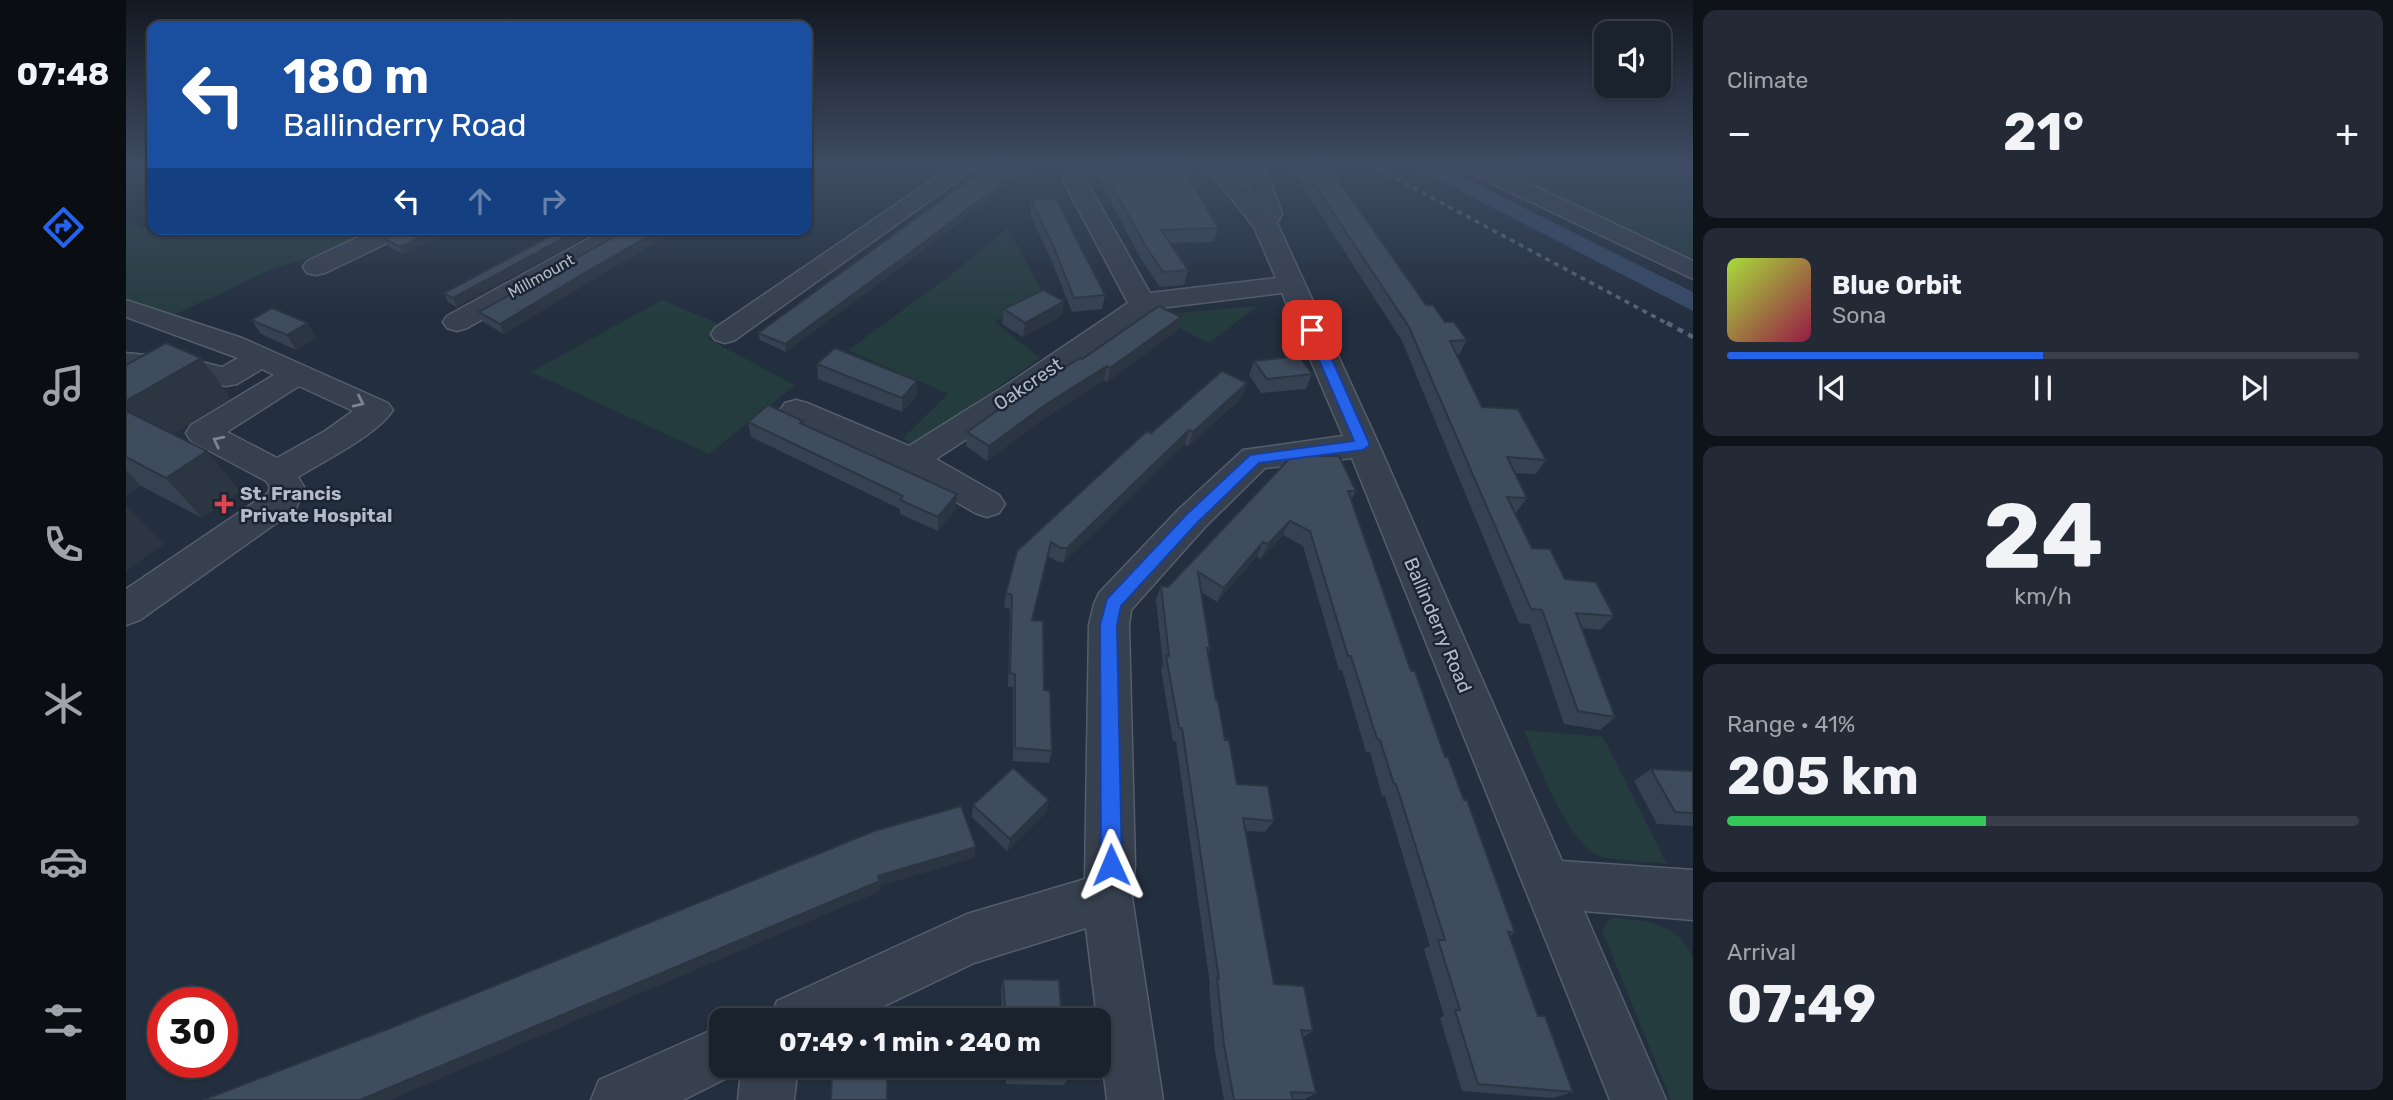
<!DOCTYPE html>
<meta charset="utf-8">
<style>
:root{--surface:#1a222e;--page:#232a36;--text:#f1f3f6;--muted:#9fa4aa;--line:#383f4a;--accent:#2563eb}
body{margin:0;font-family:Rubik,sans-serif;background:var(--page);color:var(--text);height:100vh;display:flex;flex-direction:column;font-size:26px;white-space:nowrap}
*{box-sizing:border-box;margin:0}
p{font-size:23px;color:var(--muted)}
.icon{flex:none;width:38px;height:38px;fill:none;stroke:currentColor;stroke-width:2;stroke-linecap:round;stroke-linejoin:round}
.map{position:relative;flex:1;overflow:hidden}
.sheet{display:flex;flex-direction:column;gap:10px;padding:10px;background:#0e1319;width:700px}
.sheet>*{flex:none}
.top-card{position:absolute;left:21px;top:21px;width:665px;height:214px;border-radius:14px;box-shadow:0 2px 5px #0004,0 0 0 2px var(--line);background:#1a4fa0;color:#fff;overflow:hidden}
.controls{position:absolute;left:1468px;top:21px;display:grid;gap:14px}
.controls a{display:grid;place-items:center;width:77px;height:77px;border-radius:14px;background:var(--surface);box-shadow:0 2px 5px #0004,0 0 0 2px var(--line);font-size:35px}
.speed{position:absolute;left:21px;top:987px;display:flex;gap:14px;font-size:35px;font-weight:700;text-align:center}
.speed>*{display:grid;place-content:center;width:91px;height:91px;border-radius:50%;background:var(--surface);box-shadow:0 2px 5px #0004,0 0 0 2px var(--line);line-height:1}
.speed .limit{border:10px solid #d22;background:#fff;color:#111}
.pin{position:absolute;display:grid;place-items:center;width:60px;height:60px;color:#fff;margin:-30px;border-radius:14px;box-shadow:0 4px 10px #0006}
.me{position:absolute;width:77px;margin:-38px;rotate:359deg;stroke-linejoin:round;filter:drop-shadow(0 0 5px #0008)}
.turn{display:flex;align-items:center;gap:24px;height:147px;padding:0 21px;font-size:32px}
.turn .icon{width:91px;height:91px;stroke-width:2.5}
.turn b{display:block;font-size:49px;line-height:60px}
.lanes{display:flex;align-items:center;height:66px;padding:0 21px;background:#0003;justify-content:center;gap:35px;direction:ltr}
.lanes .off{opacity:.35}
.big{font-size:52px;font-weight:700;line-height:1.1}
.sheet .widget{flex:1;display:flex;flex-direction:column;justify-content:center;gap:10px;min-width:0;padding:0 24px;border-radius:14px;background:var(--page)}
.sheet .dial{align-items:center;gap:0}
.dial b{font-size:91px;line-height:1}
.song{display:flex;align-items:center;gap:21px}
.cover{width:84px;height:84px;border-radius:10px;background:linear-gradient(135deg,hsl(80 70% 55%),hsl(340 70% 35%))}
.played{height:7px;border-radius:4px;background:linear-gradient(90deg,var(--accent) 50%,var(--line) 50%)}
.keys{display:flex;justify-content:space-around;direction:ltr}
.heat{display:flex;justify-content:space-between;align-items:center;font-size:38px;direction:ltr}
.charge{height:10px;border-radius:5px;background:linear-gradient(90deg,#34c759 41%,var(--line) 0)}
.trip{position:absolute;left:583px;top:1008px;width:402px;height:70px;border-radius:14px;background:var(--surface);box-shadow:0 2px 5px #0004,0 0 0 2px var(--line);font-weight:700;line-height:70px;text-align:center}
main{display:flex;flex:1;min-height:0}
.tabs{display:flex;flex-direction:column;width:126px;justify-content:space-around;align-items:center;background:#0a0e12;color:var(--muted)}
.tabs .icon{width:49px;height:49px}
.tabs .active{color:var(--accent)}
.tabs b{font-size:32px;color:var(--text)}
.map>svg:first-child{display:block}
</style>
<main>
<nav class="tabs">
<b>07:48</b>
<svg class="icon active" aria-label="directions" viewBox="0 0 24 24"><path d="M12 3l9 9-9 9-9-9zM9 14v-3h6M13 9l2 2-2 2"/></svg>
<svg class="icon" aria-label="music" viewBox="0 0 24 24"><path d="M9 18V5l10-2v13"/><circle cx="6" cy="18" r="3"/><circle cx="16" cy="16" r="3"/></svg>
<svg class="icon" aria-label="phone" viewBox="0 0 24 24"><path d="M5 4h4l2 5-3 2q2 4 5 5l2-3 5 2v4C11 20 4 13 5 4z"/></svg>
<svg class="icon" aria-label="climate" viewBox="0 0 24 24"><path d="M12 3v18M4 7l16 10M4 17L20 7"/></svg>
<svg class="icon" aria-label="car" viewBox="0 0 24 24"><path d="M5 17H2v-5l4-1 3-4h7l3 4 3 1v5h-3M9 17h6M6 11h13"/><circle cx="7" cy="17" r="2"/><circle cx="17" cy="17" r="2"/></svg>
<svg class="icon" aria-label="filters" viewBox="0 0 24 24"><path d="M4 7h16M4 17h16"/><circle cx="9" cy="7" r="2"/><circle cx="15" cy="17" r="2"/></svg>
</nav>
<div class="map">
<svg width="1567" height="1100" viewBox="0 0 1567 1100">
<rect width="100%" height="100%" fill="#232e3e"/>
<g fill="#253c3f">
<path d="M1366,164H1567V263Z"/>
<path d="M0,221L51,240L77,229H208L233,241L146,269L46,316L0,298Z"/>
<path d="M882,228L918,296L869,322L914,358L787,445L777,438L822,394L722,350L826,274Z"/>
<path d="M536,300L598,326L582,339L669,385L583,454L405,372Z"/>
<path d="M1132,306L1083,343L1027,315Z"/>
<path d="M1398,730L1477,737L1541,864C1525,862 1484,861 1471,855C1442,842 1410,760 1398,730Z"/>
<path d="M1486,917C1523,922 1548,920 1567,957V1100H1545L1476,930Z"/>
</g>
<path fill="#364966" d="M1282,164H1310L1567,292V311Z"/>
<g fill="none" stroke-linecap="round" stroke-linejoin="round">
<g stroke="#555e6c" stroke-width="3">
<g id="minor">
<path d="M829,164H855L609,340L599,343L589,340L585,334L589,328Z"/>
<path d="M1078,164H1101L1125,191L1116,164H1138L1156,214L1151,223L1253,445L1436,861L1567,870V920L1458,911L1540,1100H1484L1226,458L1139,468L1079,527L1005,610L1003,625L1009,865L1006,897L1037,1100H981L960,928L848,963L729,1020H643L651,1001L841,914L959,879L963,625L968,604L973,593L1053,509L1117,450L1217,436L1156,293L1034,308L1027,311L907,396L810,459L873,495L879,504L873,513L861,517L849,513L773,468L659,417L654,410L659,403L670,400L681,403L783,446L885,382L1002,303L937,180L941,175H957L1024,293L1150,278L1128,227Z"/>
<path d="M1333,164H1362L1567,261V279L1336,169Z"/>
<path d="M250,229H283L280,234L199,273L190,275L181,273L177,267L181,261Z"/>
<path d="M480,229H511L508,234L341,328L331,331L321,328L317,322L321,316Z"/>
<path d="M0,300L116,338L262,403L267,410C251,435 198,461 172,477L178,487L170,509L14,620L0,625V589L142,493L144,487L140,481L65,441L60,433L65,425L148,375L136,369L111,384L100,386L67,378L0,371V353L67,360L96,367L112,358L0,317ZM173,386L227,411L199,431L151,458L101,432Z"/>
<path d="M595,1026V1066H672L668,1100H612L615,1071L557,1100H465L473,1080Z"/>
</g>
</g>
<use href="#minor" fill="#37404e" fill-rule="evenodd"/>
<path stroke="#596476" stroke-width="3.5" stroke-dasharray="5 5" stroke-linecap="butt" d="M1243,164L1544,325"/>
<path stroke="#596476" stroke-width="4.5" stroke-dasharray="6 6" stroke-linecap="butt" d="M1541,323L1567,337"/>
</g>
<g fill="#364151">
<path d="M865,164H910L788,257L660,352L634,340L632,333Z"/>
<path d="M965,164H1055L1092,228L1088,242L1044,243L1062,270L1058,285L1034,287L1015,259Z"/>
<path d="M1162,164H1201L1300,305L1341,340L1333,355H1331L1356,407L1420,460L1410,474L1388,473L1401,498L1390,513H1389L1406,548L1439,579L1488,616L1474,630L1456,628L1489,717L1474,730L1438,724L1404,624L1393,623L1276,341Z"/>
<path d="M905,200L979,295L976,309L946,312L925,259L904,214Z"/>
<path d="M330,229L277,254L262,246L259,239Z"/>
<path d="M438,229L331,307L322,302L318,293Z"/>
<path d="M463,282L378,334L357,322L353,312Z"/>
<path d="M938,301L935,316L897,337L876,324L878,309Z"/>
<path d="M125,320L190,338L170,350L135,334Z"/>
<path d="M1051,331L981,382L978,380L919,418L861,461L840,446L841,432L956,359Z"/>
<path d="M1128,361L1186,374L1180,389L1135,393L1123,375Z"/>
<path d="M691,364L791,396L776,412L692,379Z"/>
<path d="M0,365L105,398L47,434L114,491L76,518L15,486L0,495Z"/>
<path d="M1121,383L1116,398L1062,446L1059,444L938,562H932L922,556L907,620L926,751L923,763L887,761V687H882L884,609L878,607L880,593L891,551L1025,433Z"/>
<path d="M677,421V425L830,509L812,531L774,514V509L625,437L622,422Z"/>
<path d="M1213,456L1230,491L1225,500L1285,671L1319,757L1338,800L1389,933L1384,936L1412,1016L1447,1092L1427,1098L1336,1091L1314,1018L1318,1016L1298,949L1304,946L1259,796H1256L1244,752H1240L1216,670H1213L1177,546L1157,535L1135,559L1131,556L1091,602L1075,592L1084,648L1082,653L1090,700L1111,784L1148,821L1139,832L1120,831L1148,984L1187,1031L1177,1037L1190,1093L1179,1099L1098,1100L1089,1052L1083,987L1084,985L1050,741H1047L1035,669L1037,664L1030,600L1035,586L1042,587Z"/>
<path d="M1525,769L1567,771V826L1531,824L1508,781Z"/>
<path d="M923,800L920,812L881,851L846,817L847,805Z"/>
<path d="M877,979L936,1020H876L875,988Z"/>
<path d="M879,1066H940L942,1079L937,1085L880,1084Z"/>
</g>
<g fill="#2c3542">
<path d="M901,164H910L788,257L660,352L659,344Z"/>
<path d="M312,229H330L277,254L274,247Z"/>
<path d="M454,229H474L331,307L327,298Z"/>
<path d="M535,229H554L463,282L378,334L374,324L460,272Z"/>
<path d="M938,301L935,316L897,337L899,323Z"/>
<path d="M1055,317L1051,331L981,382L984,368Z"/>
<path d="M182,323L190,338L170,350L161,335Z"/>
<path d="M75,358L105,398L27,447L0,417V401Z"/>
<path d="M981,366L978,380L919,418L861,461L863,446L922,403Z"/>
<path d="M791,381V396L776,412V398Z"/>
<path d="M1121,383L1116,398L1062,446L1067,432Z"/>
<path d="M1063,430L1059,444L938,562L941,548Z"/>
<path d="M81,451L114,491L76,518L40,478Z"/>
<path d="M0,470L15,486L0,495Z"/>
<path d="M831,494L830,509L812,531V517Z"/>
<path d="M0,505L38,544L0,571Z"/>
<path d="M1164,521L1157,535L1135,559L1142,544Z"/>
<path d="M1137,542L1131,556L1091,602L1098,588Z"/>
<path d="M923,800L920,812L881,851L884,839Z"/>
<path d="M850,847L848,858L754,886L755,891L264,1100H234L752,876Z"/>
</g>
<g fill="#3f4c5e" stroke="#2c3542" stroke-width="2">
<path d="M865,164H901L788,250L659,344L632,333Z"/>
<path d="M974,164H1055L1092,228L1035,230L1062,270L1037,272L1019,245Z"/>
<path d="M1175,164H1201L1300,305H1307L1319,322H1328L1341,340L1324,341L1356,407L1392,409L1420,460L1381,457L1401,498L1381,497L1406,548L1424,549L1439,579L1470,582L1488,616L1450,613L1489,717L1452,711L1416,610L1405,609L1283,327Z"/>
<path d="M930,199L979,295L948,298L927,245L905,200Z"/>
<path d="M278,229H312L274,247L259,239Z"/>
<path d="M438,229H454L327,298L318,293Z"/>
<path d="M502,229H535L460,272L374,324L353,312Z"/>
<path d="M917,290L938,301L899,323L878,309Z"/>
<path d="M1033,306L1055,317L984,368L981,366L922,403L863,446L841,432L893,395L954,358L956,359Z"/>
<path d="M146,308L182,323L161,335L125,320Z"/>
<path d="M40,343L75,358L0,401V365Z"/>
<path d="M709,348L791,381L776,398L691,364Z"/>
<path d="M1173,356L1186,374L1141,379L1128,361Z"/>
<path d="M1096,371L1121,383L1067,432L1063,430L941,548H935L925,542L906,620L917,621L918,690L924,691L926,751L889,748V674L884,673L886,595L880,593L891,551L1021,431L1025,433Z"/>
<path d="M642,405L677,421L674,423L831,494L812,517L774,500L777,496L622,422Z"/>
<path d="M0,411L81,451L40,478L0,457Z"/>
<path d="M1166,456H1213L1230,491H1222L1285,671H1289L1319,757H1322L1338,800H1341L1389,933L1382,932L1412,1016H1419L1447,1092L1352,1084L1329,1010H1334L1312,940H1319L1270,784H1268L1254,740L1251,739L1225,656H1222L1184,531L1164,521L1142,544L1137,542L1098,588L1072,572L1084,648H1081L1090,700L1092,701L1099,740H1103L1111,784L1142,786L1148,821L1117,818L1148,984L1178,986L1187,1031L1175,1030L1190,1093L1165,1092L1167,1100H1108L1098,1045L1091,978L1093,979L1056,728H1053L1040,656H1043L1035,586L1042,587Z"/>
<path d="M887,768L923,800L884,839L847,805Z"/>
<path d="M1525,769L1567,771V813L1549,812Z"/>
<path d="M835,806L850,847L752,876L754,881L234,1100H77L267,1027L748,831Z"/>
<path d="M877,979L933,980L936,1020H880Z"/>
<path d="M706,1066H761V1100H705Z"/>
<path d="M882,1066H940L942,1079L883,1078Z"/>
</g>
<defs><path id="oneway-chevron" d="M-2-3.5L2.5 0L-2 3.5" fill="none" stroke-width="1.6" stroke-linecap="round" stroke-linejoin="round" transform="scale(1.75)"/></defs>
<g stroke="#7b8492">
<use href="#oneway-chevron" transform="translate(233 402) rotate(25)"/>
<use href="#oneway-chevron" transform="translate(92 441) rotate(-153)"/>
</g>
<linearGradient id="sky" x2="0" y2="1"><stop stop-color="#131922"/><stop offset="0.52" stop-color="#3f4c63"/><stop offset="1" stop-color="#3f4c63" stop-opacity="0"/></linearGradient>
<rect width="1567" height="318" fill="url(#sky)"/>
<path fill="#2563eb" stroke="#184099" stroke-width="2" d="M1186,326L1193,330L1244,445L1237,450L1133,463L1071,523L995,606L991,625L996,865L993,873L985,876L978,873L975,865L974,625L981,599L1060,515L1124,455L1228,441L1180,330Z"/>
<path fill="#e0444e" stroke="#1c2533" stroke-width="2.5" d="M94.5 493.5h7v7h7v7h-7v7h-7v-7h-7v-7h7z"/>
<g text-anchor="middle" dominant-baseline="central" stroke-width="5" stroke-linejoin="round" paint-order="stroke">
<g font-size="16" fill="#b3bbc9" stroke="#1c2533">
<text transform="translate(415 276) rotate(-29)">Millmount</text>
</g>
<g font-size="19" fill="#b3bbc9" stroke="#1c2533">
<text transform="translate(902 384) rotate(-34)">Oakcrest</text>
<text transform="translate(1312 625) rotate(67)">Ballinderry Road</text>
</g>
<g font-size="19" font-weight="bold" fill="#b3bbc9" stroke="#1c2533" text-anchor="start">
<text x="114" y="493">St. Francis<tspan x="114" dy="22">Private Hospital</tspan></text>
</g>
</g>
</svg>
<div class="controls">
<a><svg class="icon" aria-label="sound" viewBox="0 0 24 24"><path d="M4 9h4l5-4v14l-5-4H4zM17 9q2 3 0 6"/></svg></a>
</div>
<div class="speed"><div class="limit">30</div></div>
<div class="pin" style="left:1186px;top:330px;background:#d93025"><svg class="icon" aria-label="arrive" viewBox="0 0 24 24"><path d="M6 21V4h12l-3 4 3 4H6"/></svg></div>
<svg class="me" style="left:985px;top:865px" viewBox="-20 -20 40 40"><path d="M0-17L14 15 0 8-14 15z" fill="#2563eb" stroke="#fff" stroke-width="4"/></svg>
<div class="trip">07:49 · 1 min · 240 m</div>
<div class="top-card">
<div class="turn"><svg class="icon" aria-label="left" viewBox="0 0 24 24"><path d="M17 20v-9H6M10 6l-5 5 5 5"/></svg><div><b>180 m</b>Ballinderry Road</div></div>
<div class="lanes"><svg class="icon" aria-label="left" viewBox="0 0 24 24"><path d="M17 20v-9H6M10 6l-5 5 5 5"/></svg><svg class="icon off" aria-label="ahead" viewBox="0 0 24 24"><path d="M12 20V5M6 11l6-6 6 6"/></svg><svg class="icon off" aria-label="right" viewBox="0 0 24 24"><path d="M7 20v-9h11M14 6l5 5-5 5"/></svg></div>
</div>
</div>
<section class="sheet">
<div class="widget"><p>Climate</p>
<div class="heat"><a>−</a><b class="big">21°</b><a>+</a></div>
</div>
<div class="widget">
<div class="song"><i class="cover"></i><div><b>Blue Orbit</b><p>Sona</p></div></div>
<div class="played"></div>
<div class="keys"><svg class="icon" aria-label="previous" viewBox="0 0 24 24"><path d="M18 5L8 12l10 7zM5 5v14"/></svg><svg class="icon" aria-label="pause" viewBox="0 0 24 24"><path d="M8 5v14M16 5v14"/></svg><svg class="icon" aria-label="next" viewBox="0 0 24 24"><path d="M6 5l10 7-10 7zM19 5v14"/></svg></div>
</div>
<div class="widget dial"><b>24</b><p>km/h</p></div>
<div class="widget"><p>Range · 41%</p><b class="big">205 km</b><div class="charge"></div></div>
<div class="widget"><p>Arrival</p><b class="big">07:49</b></div>
</section>
</main>
